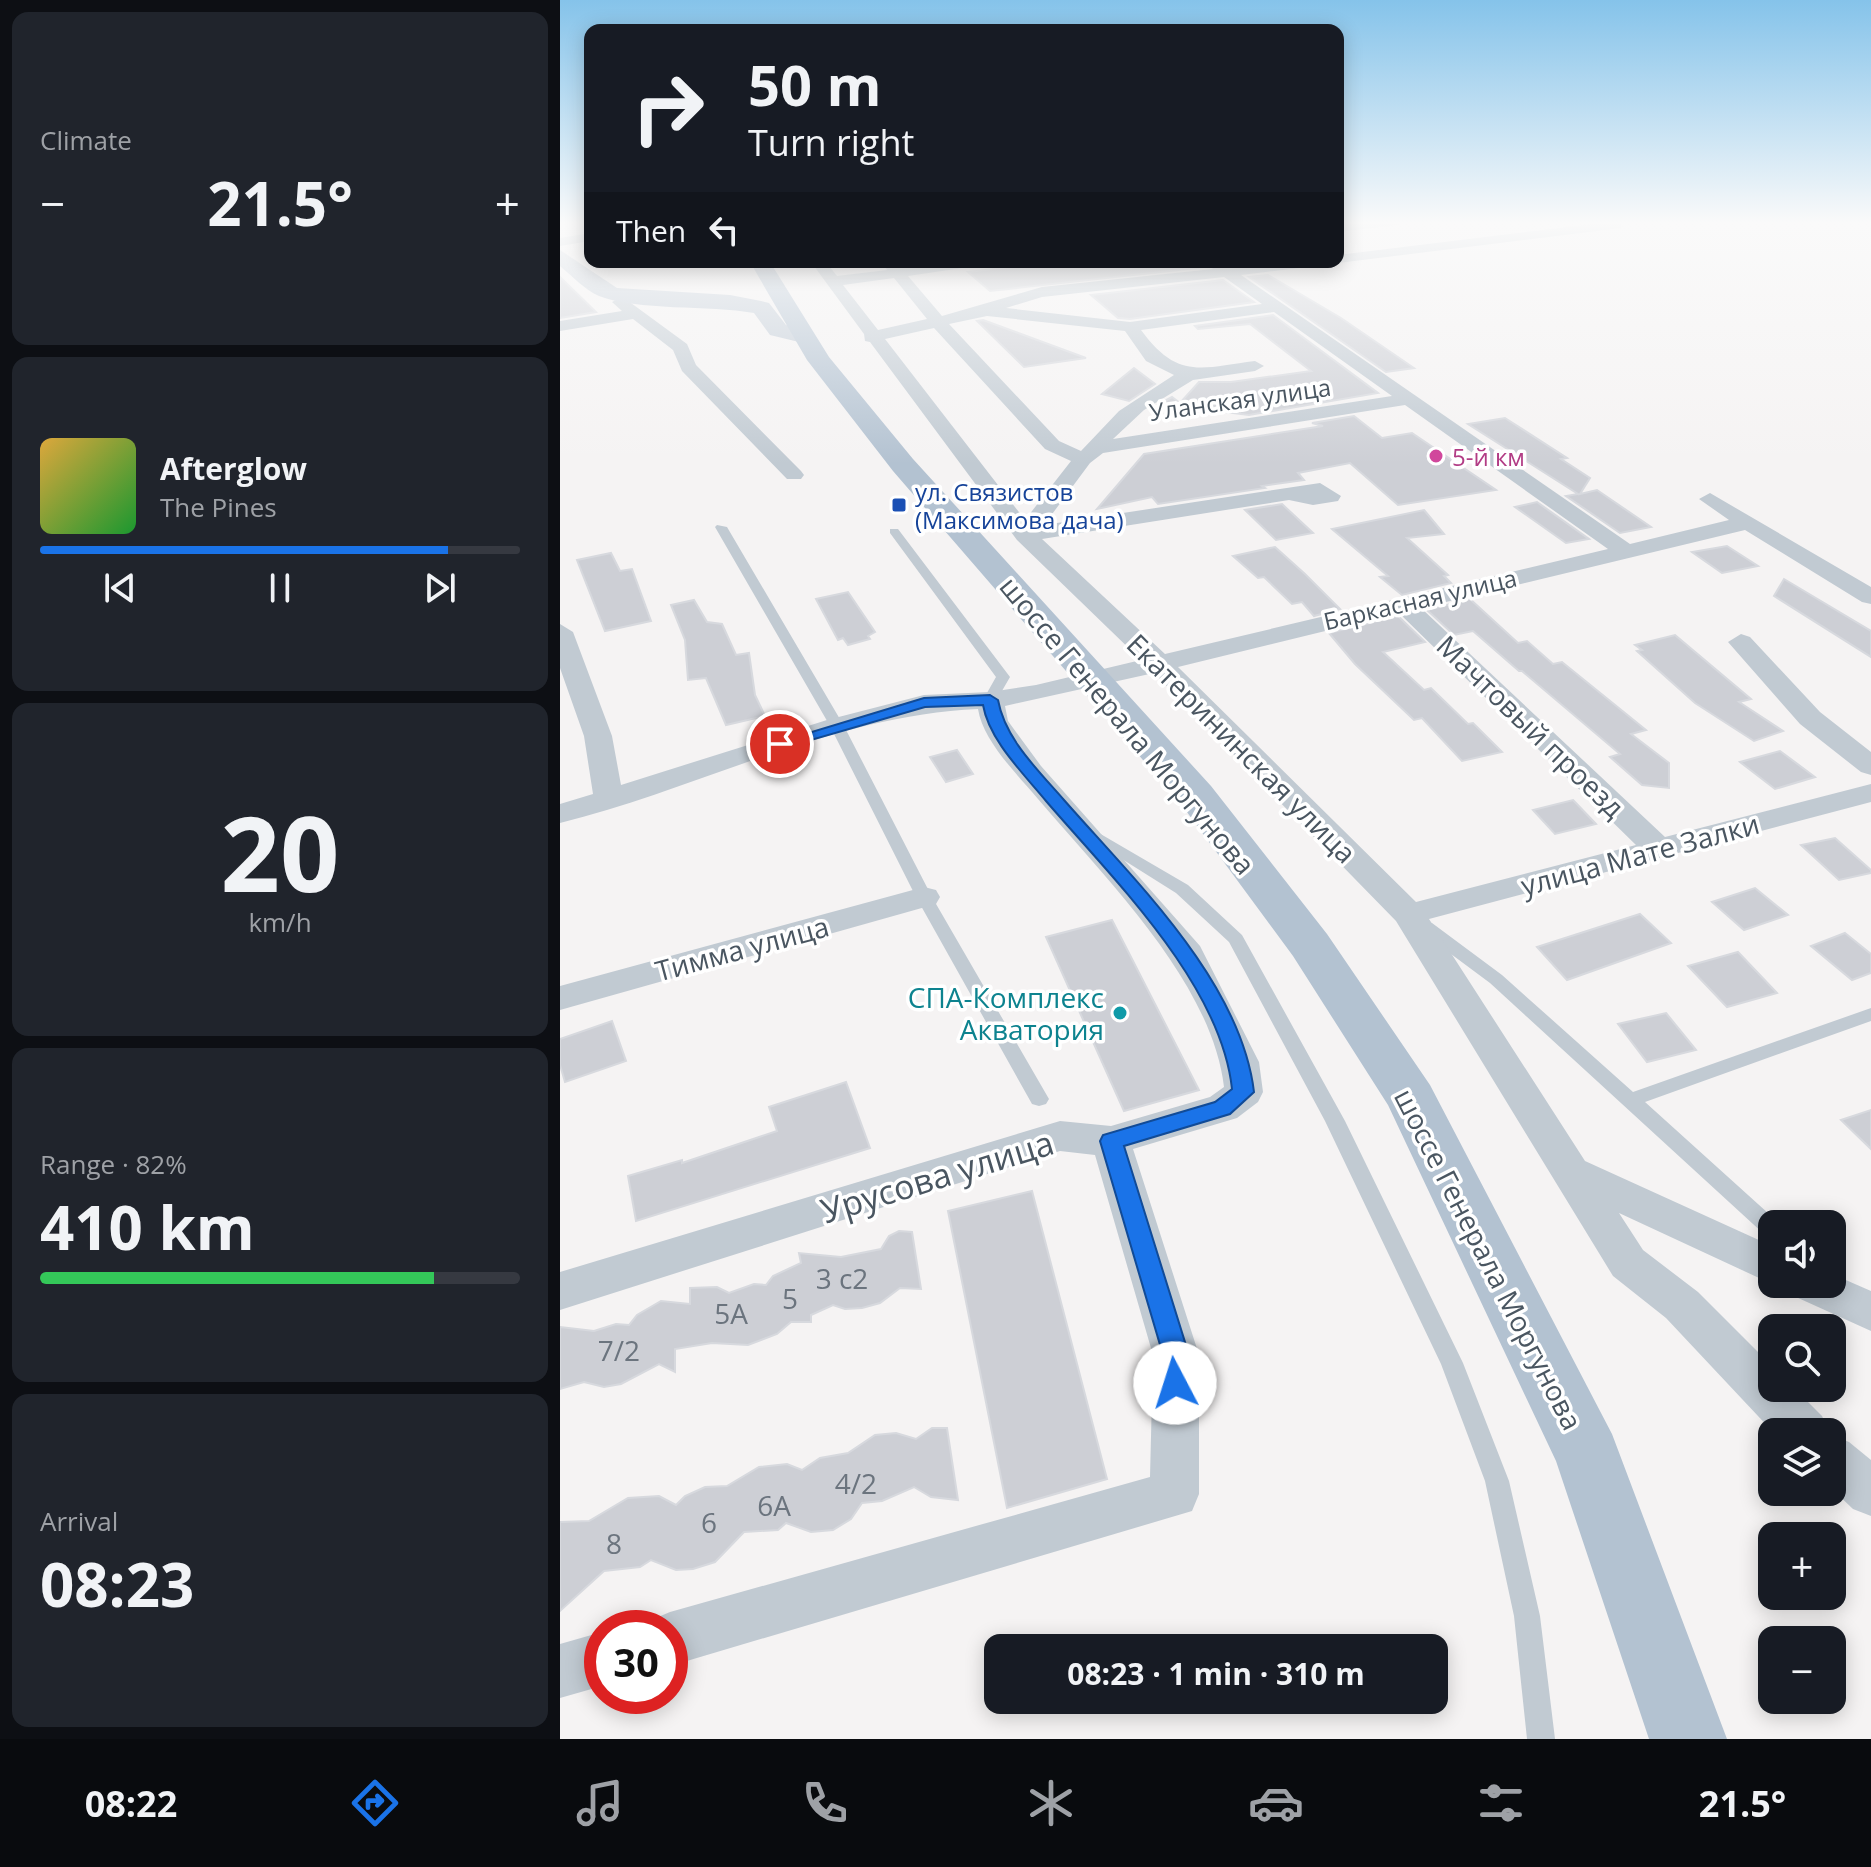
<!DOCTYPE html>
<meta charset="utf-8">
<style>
:root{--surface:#171b24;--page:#20242c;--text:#f1f3f6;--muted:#9ea1a6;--line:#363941;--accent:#1a73e8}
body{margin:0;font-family:"Open Sans",sans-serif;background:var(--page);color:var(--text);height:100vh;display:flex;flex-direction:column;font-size:30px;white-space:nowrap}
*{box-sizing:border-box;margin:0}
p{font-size:26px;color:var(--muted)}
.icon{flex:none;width:44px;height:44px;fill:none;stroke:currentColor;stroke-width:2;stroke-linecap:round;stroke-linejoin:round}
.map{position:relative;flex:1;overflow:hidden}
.drawer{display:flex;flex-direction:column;gap:12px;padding:12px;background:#0d0f14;width:560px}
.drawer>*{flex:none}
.top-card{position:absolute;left:24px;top:24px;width:760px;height:244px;border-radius:16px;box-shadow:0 4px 20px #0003;background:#171b24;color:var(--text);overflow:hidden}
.tools{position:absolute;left:1198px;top:1210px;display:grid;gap:16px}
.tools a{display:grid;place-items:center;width:88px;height:88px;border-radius:16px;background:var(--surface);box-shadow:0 4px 20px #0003;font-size:40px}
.speed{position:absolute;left:24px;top:1610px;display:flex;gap:16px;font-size:40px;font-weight:700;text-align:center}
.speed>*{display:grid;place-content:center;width:104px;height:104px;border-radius:50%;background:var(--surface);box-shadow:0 4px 20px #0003;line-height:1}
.speed .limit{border:12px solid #d22;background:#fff;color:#111}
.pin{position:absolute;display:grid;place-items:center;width:68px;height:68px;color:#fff;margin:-34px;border:4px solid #fff;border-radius:50%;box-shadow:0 2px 8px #0007}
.me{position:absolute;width:88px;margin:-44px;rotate:355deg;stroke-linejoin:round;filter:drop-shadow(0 0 6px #0008)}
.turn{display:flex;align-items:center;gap:28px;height:168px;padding:0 32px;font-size:36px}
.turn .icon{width:104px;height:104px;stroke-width:2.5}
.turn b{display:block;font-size:56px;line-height:68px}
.then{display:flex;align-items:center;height:76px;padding:0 32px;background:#0003;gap:16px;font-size:30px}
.big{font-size:60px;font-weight:700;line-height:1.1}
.drawer .card{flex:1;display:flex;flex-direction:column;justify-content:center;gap:12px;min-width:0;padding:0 28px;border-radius:16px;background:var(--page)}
.drawer .dial{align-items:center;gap:0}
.dial b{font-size:104px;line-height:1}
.song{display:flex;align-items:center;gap:24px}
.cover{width:96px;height:96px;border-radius:12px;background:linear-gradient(135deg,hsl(40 70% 55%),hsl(130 70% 35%))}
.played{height:8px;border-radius:4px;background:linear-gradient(90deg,var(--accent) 85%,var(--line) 85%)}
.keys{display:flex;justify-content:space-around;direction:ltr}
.heat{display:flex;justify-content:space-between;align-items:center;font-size:44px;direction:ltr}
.charge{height:12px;border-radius:6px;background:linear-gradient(90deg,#34c759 82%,var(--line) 0)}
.trip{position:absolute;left:424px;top:1634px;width:464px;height:80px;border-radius:16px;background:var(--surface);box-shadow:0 4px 20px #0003;font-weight:700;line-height:80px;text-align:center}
.tab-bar{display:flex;height:128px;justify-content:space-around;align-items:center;background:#090b0e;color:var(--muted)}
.tab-bar .icon{width:56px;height:56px}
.tab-bar .current{color:var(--accent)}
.tab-bar b{font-size:36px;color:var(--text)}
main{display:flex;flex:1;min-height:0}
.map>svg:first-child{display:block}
</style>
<main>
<section class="drawer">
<div class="card"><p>Climate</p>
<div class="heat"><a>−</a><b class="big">21.5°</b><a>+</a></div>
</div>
<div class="card">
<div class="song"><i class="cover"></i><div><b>Afterglow</b><p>The Pines</p></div></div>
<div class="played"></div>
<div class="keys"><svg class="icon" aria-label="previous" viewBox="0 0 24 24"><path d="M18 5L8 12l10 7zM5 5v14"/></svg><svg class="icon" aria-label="pause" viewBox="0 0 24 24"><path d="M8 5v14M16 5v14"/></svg><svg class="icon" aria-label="next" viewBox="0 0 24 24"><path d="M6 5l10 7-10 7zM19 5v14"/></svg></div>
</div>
<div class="card dial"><b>20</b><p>km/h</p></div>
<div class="card"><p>Range · 82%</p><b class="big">410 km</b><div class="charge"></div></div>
<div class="card"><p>Arrival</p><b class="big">08:23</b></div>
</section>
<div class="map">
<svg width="1311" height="1739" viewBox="0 0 1311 1739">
<rect width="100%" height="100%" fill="#f5f3f3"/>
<g fill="#cdcfd5" stroke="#d7d9de" stroke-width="2">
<path d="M492,262H643L646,267L430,291L408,272Z"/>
<path d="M708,275L781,318L854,368L826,372L689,277Z"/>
<path d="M0,277L36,312L0,318Z"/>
<path d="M663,280L694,302L570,319L558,318L531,295Z"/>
<path d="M713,315L818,393L689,415L599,404L612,397L620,403L639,382H671L751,371L690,324L638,329L635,326Z"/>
<path d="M423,320L526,358L464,367L417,321Z"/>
<path d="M574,368L595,384L569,401L542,394Z"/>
<path d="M794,416L822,438L852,433L936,490L838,505L790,463L738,473L744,480L702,486L705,488L598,504L592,497L537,509L584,454L763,426L752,423Z"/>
<path d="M945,418L1007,458L1001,459L1030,478L1020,494L1037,490L1091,527L1060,533L1006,496L1018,494L908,424Z"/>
<path d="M977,502L1029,539L1006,543L955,507Z"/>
<path d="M722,504L753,533L716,540L685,510Z"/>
<path d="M864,510L884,534L847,538L888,575L884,576L891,583L842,595L820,577L828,576L772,529Z"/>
<path d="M1167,546L1198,566L1162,573L1132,552Z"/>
<path d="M715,547L745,574L780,609L754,616L742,602L732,604L704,577L698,578L673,556Z"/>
<path d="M51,553L60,571L72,569L91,621L45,631L17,560Z"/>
<path d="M1224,579L1311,631V657L1214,596Z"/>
<path d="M288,592L315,632L308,636L310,639L288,645L283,638L278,640L256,599Z"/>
<path d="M910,599L958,643L967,641L993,664L1002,662L1086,730L1071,734L1109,763V788L1082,785L1050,757L1060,754L962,671H959L913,631L894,635L867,610Z"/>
<path d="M134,600L147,622L162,624L176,655L189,653L195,695L205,716L166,725L146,678L128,680L125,640L111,605Z"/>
<path d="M838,616L865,642L823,652L864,690L871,688L908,724L913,723L942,752L902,761L862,718L854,720L795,664L769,633Z"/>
<path d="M1115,635L1191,699L1179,702L1223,731L1194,741L1135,703L1077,651L1082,650L1075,645Z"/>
<path d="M397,750L413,774L386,782L370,757Z"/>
<path d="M1220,751L1255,777L1215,789L1180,762Z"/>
<path d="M1013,800L1036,824L995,834L973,810Z"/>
<path d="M1275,838L1311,870V873L1279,880L1241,845Z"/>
<path d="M1195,888L1228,915L1184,930L1152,902Z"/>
<path d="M1080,914L1111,943L1007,980L977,947Z"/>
<path d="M552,920L639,1090L564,1111L486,937Z"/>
<path d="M1285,933L1311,954V973L1292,980L1251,946Z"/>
<path d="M1178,952L1217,993L1167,1007L1128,966Z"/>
<path d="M1106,1013L1136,1050L1087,1062L1058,1024Z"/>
<path d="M52,1021L66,1061L5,1082L0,1065V1039Z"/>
<path d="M286,1082L310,1148L76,1221L68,1176L122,1160V1163L217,1131L209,1107Z"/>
<path d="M1311,1110V1149L1281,1120Z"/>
<path d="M472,1191L547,1479L447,1508L388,1211Z"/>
<path d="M339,1231L352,1232L361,1289L340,1288L320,1303L302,1308L285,1309L273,1305L251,1315V1322H231L217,1334L188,1345L152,1343L115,1349V1372L99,1364L61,1384L44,1387L24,1382L0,1389V1327L34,1331L56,1324L69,1325L77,1315L101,1301L130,1304V1288L157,1287L169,1293L194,1284L206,1285L213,1276L241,1263L239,1253L281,1257L321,1249L329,1236Z"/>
<path d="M372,1428H387L398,1500L371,1497L354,1487L322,1501L302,1503L291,1519L273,1530L251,1532L226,1523L218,1530L184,1532L155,1562L133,1569L116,1570L91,1560L80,1567L44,1571L0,1611V1522L29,1521L68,1498L99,1496L116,1505L125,1496L145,1487L167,1486L199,1467L227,1464L242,1470L260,1458L288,1453L315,1435L336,1433L356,1439Z"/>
</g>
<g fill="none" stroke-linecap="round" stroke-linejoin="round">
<g fill="#c1cad2" fill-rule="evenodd">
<path d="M157,525L167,527L284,726L372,897L489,1099L486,1104L479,1106L472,1104L356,897L270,726L155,527Z"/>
<path d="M330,529H338L450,677L435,703H425L423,700L436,677L330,533Z"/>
<path d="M532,829L628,885L682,935L785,1121L903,1363L949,1481L980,1616L995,1739H967L954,1616L925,1481L881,1364L765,1121L669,942L616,893L527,837L524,834Z"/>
<path d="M866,922L872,923L942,975L1073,1092L1311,1008V1021L1085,1102L1219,1223L1212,1224V1238L1205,1235L930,983L860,931L858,927L860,923Z"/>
</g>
<g fill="#c1cad2" fill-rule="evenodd">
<path d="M804,221H845L838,225L778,232V224Z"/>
<path d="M1056,221L1061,222V228L778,263L773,262H778V255Z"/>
<path d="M30,233V241L0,246V238Z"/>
<path d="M251,262H266L277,276L327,270L322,262H337L342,268L423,262L416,266L348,276L382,316L482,287L653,269L646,262H663L670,267L764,262L757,266L681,275L1070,544L1169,520L1139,499L1150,493L1311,587V604L1302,602L1185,530L861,608L1105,837L1311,784V802L869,919L1025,1161L1212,1246V1284L1059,1213L1083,1250L1138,1292L1212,1366V1388H1234L1262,1416L1269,1432H1213L1106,1318L1053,1276L836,921L594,673L445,706L448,721L481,766L640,946L699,1062L703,1092L698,1102L677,1118L573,1149L639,1355V1494L632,1511L110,1666V1628H88L91,1620L110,1612L590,1477L593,1355L535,1155L500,1151L0,1310V1272L500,1121L551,1126L650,1097L664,1087C652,982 544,877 478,799C457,774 423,741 418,709C273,715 138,789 0,823V804L33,794L24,736L0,668V624L13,632L52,736L61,785L267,720L364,695L430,692L476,685L581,660L457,540L310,342L305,341L304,334ZM664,277L702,304L570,322L446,308L482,297ZM334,278L367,319L318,330L283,285ZM714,312L832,396L553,439L584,410L633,380L695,371L704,366L695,361C640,368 618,380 581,330ZM427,316L565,331L586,361L614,375L559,411L521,451L499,441L389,324ZM374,328L485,449L511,461L465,520L325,339ZM845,405L1048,549L605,654L482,539L729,500L753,505L778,501L781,496L760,483L484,525L530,463L543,453ZM839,613L1076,845L856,902L618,667Z"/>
<path d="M69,293L77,298L71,303L127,344L136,365L241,471L244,475L241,479H227L122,371L113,350L73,319L0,331V321L62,311L52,302Z"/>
<path d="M1181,634L1190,637L1260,712L1311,752V775L1301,772L1240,724L1168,642Z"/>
<path d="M364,887L376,890L380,897L376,904L0,1010V986Z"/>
<path d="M1272,1274L1311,1291V1331L1236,1297L1229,1284H1272Z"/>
<path d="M1272,1435L1289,1442L1311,1460V1516L1293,1509L1272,1489Z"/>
<path d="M42,1632V1686L0,1698V1644Z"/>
</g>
<path fill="#c1cbd6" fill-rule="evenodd" d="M0,250L57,288L170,295L201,301L209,303L226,325L251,331L255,336L243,343L210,335L194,313C149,305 77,311 39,296C25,290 12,276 0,266Z"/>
<path fill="#b3c2d1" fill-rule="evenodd" d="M190,262H210L269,357L353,459L651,786L767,934L870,1085L1052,1434L1167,1739H1089L996,1461L828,1105L733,956L621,804L333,471L247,360Z"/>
</g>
<linearGradient id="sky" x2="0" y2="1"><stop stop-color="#85c3ea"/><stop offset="0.48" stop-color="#fafafa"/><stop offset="1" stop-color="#fafafa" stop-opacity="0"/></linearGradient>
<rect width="1311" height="464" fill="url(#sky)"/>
<path fill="#1a73e8" stroke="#114b97" stroke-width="2" d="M430,695L438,700C445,739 478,770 504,800C575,881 681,982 694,1092L670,1114L564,1146L629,1355V1383L625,1392L615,1395L606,1392L602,1383L603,1355L540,1141L543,1135L655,1102L672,1089C661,984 553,879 486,801C463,773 429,740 423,705L365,707L220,749L212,744L364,698Z"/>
<circle fill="#d1479c" stroke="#fff" stroke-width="3" cx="876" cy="456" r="8"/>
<rect fill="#1a4fb4" stroke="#fff" stroke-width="3" x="331" y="497" width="16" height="16" rx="4"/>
<circle fill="#0f9aa8" stroke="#fff" stroke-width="3" cx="560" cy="1013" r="8"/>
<g text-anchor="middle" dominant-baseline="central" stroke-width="7" stroke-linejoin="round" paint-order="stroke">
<g font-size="24" fill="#4a5661" stroke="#fff">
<text transform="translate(680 399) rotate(-8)">Уланская улица</text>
<text transform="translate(860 599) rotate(-13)">Баркасная улица</text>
</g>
<g font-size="24" fill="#b23c85" stroke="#fff" text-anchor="start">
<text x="892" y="456">5-й км</text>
</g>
<g font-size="24" fill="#164399" stroke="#fff" text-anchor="start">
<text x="355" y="491">ул. Связистов<tspan x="355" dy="28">(Максимова дача)</tspan></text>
</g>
<g font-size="28" fill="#4a5661" stroke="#fff">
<text transform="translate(568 725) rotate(50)">шоссе Генерала Моргунова</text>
<text transform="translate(971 726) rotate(44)">Мачтовый проезд</text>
<text transform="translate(682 748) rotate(45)">Екатерининская улица</text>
<text transform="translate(1080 854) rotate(-15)">улица Мате Залки</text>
<text transform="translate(182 948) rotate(-15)">Тимма улица</text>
<text transform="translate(929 1259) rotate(63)">шоссе Генерала Моргунова</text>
</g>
<g font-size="28" fill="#0d838f" stroke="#fff" text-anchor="end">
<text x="544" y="997">СПА-Комплекс<tspan x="544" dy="32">Акватория</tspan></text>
</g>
<g font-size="28" fill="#6b747e">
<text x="282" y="1278">3 с2</text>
<text x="230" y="1298">5</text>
<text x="171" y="1313">5А</text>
<text x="59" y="1350">7/2</text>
<text x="296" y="1483">4/2</text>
<text x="214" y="1505">6А</text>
<text x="149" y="1522">6</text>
<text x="54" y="1543">8</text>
</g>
<g font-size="34" fill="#4a5661" stroke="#fff">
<text transform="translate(377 1176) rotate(-17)">Урусова улица</text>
</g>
</g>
</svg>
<div class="tools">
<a><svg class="icon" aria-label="sound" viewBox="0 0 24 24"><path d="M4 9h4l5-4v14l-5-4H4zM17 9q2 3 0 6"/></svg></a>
<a><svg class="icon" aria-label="search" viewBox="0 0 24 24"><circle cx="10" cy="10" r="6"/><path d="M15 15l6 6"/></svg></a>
<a><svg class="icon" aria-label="layers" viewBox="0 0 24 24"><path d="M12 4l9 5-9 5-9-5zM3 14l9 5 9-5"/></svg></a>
<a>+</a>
<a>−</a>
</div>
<div class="speed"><div class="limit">30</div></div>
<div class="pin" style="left:220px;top:744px;background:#d93025"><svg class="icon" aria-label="arrive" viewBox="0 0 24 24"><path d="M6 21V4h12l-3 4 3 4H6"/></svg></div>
<svg class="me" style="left:615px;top:1383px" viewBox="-20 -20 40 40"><circle r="19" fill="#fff"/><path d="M0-13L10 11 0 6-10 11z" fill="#1a73e8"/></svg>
<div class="trip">08:23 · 1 min · 310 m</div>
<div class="top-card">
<div class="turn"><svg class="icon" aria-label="right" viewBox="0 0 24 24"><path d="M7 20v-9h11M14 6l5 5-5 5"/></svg><div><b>50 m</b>Turn right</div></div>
<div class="then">Then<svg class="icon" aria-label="left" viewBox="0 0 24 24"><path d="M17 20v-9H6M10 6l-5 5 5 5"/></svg></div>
</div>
</div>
</main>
<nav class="tab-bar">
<b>08:22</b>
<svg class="icon current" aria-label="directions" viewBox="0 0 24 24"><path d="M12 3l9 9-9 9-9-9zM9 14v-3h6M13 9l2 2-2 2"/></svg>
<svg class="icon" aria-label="music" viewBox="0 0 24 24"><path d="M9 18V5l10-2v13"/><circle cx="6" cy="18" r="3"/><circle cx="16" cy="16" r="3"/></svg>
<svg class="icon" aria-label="phone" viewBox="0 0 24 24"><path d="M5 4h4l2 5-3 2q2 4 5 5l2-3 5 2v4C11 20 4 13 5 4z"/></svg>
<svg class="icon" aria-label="climate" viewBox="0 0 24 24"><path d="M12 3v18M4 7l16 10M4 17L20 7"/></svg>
<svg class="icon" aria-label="car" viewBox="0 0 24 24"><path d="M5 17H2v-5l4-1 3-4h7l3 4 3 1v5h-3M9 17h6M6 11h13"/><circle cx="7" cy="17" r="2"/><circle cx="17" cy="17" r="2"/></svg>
<svg class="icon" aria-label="filters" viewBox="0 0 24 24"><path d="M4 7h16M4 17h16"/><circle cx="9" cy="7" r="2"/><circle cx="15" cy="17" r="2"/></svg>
<b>21.5°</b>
</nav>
